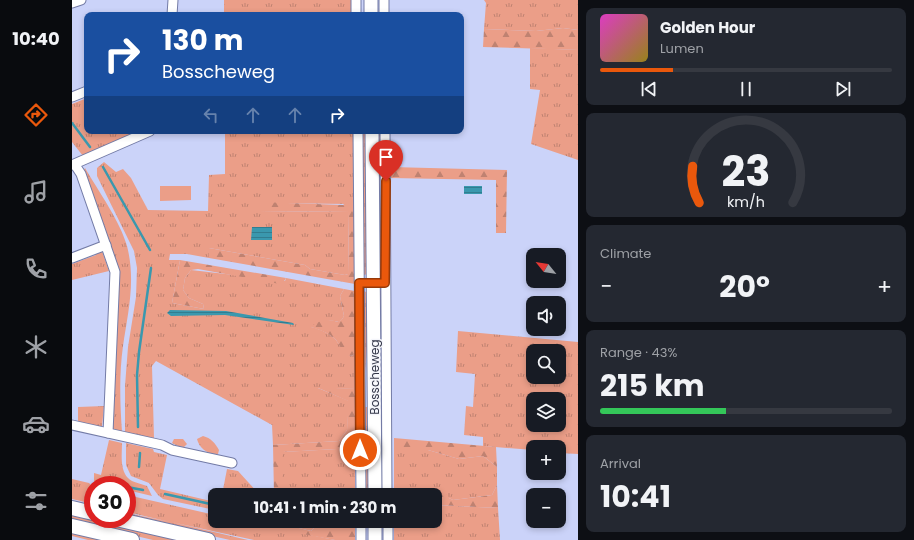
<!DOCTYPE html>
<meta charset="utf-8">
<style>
:root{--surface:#171b24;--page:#242831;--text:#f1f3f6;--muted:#9ea1a6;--line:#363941;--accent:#ea580c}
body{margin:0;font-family:Poppins,sans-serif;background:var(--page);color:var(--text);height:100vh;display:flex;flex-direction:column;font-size:15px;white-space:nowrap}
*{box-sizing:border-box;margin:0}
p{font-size:13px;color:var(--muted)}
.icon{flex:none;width:22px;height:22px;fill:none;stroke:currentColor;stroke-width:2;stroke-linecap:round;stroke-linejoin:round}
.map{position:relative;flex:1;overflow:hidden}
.details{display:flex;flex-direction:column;gap:8px;padding:8px;background:#0d0f14;width:336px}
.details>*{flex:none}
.guide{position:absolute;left:12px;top:12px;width:380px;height:122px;border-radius:8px;box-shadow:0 2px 6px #0003;background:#1a4fa0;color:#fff;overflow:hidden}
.needle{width:26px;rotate:300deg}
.fabs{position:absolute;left:454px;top:248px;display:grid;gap:8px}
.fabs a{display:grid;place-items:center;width:40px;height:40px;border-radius:8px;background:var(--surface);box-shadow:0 2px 6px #0003;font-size:20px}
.speed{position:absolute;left:12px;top:476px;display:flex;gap:8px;font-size:20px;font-weight:700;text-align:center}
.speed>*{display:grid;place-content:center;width:52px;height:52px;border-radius:50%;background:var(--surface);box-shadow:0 2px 6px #0003;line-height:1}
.speed .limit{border:6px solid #d22;background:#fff;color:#111}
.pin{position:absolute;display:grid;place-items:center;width:34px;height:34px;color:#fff;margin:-41px -17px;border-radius:50% 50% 50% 0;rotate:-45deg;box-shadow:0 0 4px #0007}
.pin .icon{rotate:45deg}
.me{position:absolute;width:44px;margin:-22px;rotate:0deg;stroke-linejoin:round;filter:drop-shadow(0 0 3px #0008)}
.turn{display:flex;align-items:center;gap:14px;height:84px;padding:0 12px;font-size:18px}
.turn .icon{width:52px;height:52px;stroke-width:2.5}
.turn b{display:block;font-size:28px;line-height:34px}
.lanes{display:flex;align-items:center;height:38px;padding:0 12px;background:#0003;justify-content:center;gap:20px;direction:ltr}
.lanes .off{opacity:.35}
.big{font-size:30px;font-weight:700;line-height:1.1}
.details .tile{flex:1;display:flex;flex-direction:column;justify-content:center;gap:6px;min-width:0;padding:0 14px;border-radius:8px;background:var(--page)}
.details .dial{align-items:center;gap:0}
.dial svg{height:104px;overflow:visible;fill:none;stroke:var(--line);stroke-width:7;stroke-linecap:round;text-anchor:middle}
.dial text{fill:var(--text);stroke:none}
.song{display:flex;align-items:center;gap:12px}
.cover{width:48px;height:48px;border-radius:6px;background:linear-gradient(135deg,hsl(310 70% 55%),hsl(50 70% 35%))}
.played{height:4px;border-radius:2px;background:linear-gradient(90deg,var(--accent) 25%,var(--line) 25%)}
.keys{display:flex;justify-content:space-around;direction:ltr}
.heat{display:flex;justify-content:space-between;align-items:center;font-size:22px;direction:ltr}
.charge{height:6px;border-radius:3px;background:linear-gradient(90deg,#34c759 43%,var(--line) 0)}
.trip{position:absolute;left:136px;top:488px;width:234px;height:40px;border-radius:8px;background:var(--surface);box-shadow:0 2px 6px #0003;font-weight:700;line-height:40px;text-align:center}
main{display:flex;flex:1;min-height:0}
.dock{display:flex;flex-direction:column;width:72px;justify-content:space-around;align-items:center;background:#090b0e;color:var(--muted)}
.dock .icon{width:28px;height:28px}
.dock .active{color:var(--accent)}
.dock b{font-size:18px;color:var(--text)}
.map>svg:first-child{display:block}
</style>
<main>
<nav class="dock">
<b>10:40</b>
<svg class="icon active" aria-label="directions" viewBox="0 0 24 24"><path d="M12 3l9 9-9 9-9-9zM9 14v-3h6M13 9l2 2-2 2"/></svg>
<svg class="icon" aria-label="music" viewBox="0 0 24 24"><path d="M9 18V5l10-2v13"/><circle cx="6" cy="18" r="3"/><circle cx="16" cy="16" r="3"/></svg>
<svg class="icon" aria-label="phone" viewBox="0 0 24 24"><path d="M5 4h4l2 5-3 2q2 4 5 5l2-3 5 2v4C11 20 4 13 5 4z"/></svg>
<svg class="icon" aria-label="climate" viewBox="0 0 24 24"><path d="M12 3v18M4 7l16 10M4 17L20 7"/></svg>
<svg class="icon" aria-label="car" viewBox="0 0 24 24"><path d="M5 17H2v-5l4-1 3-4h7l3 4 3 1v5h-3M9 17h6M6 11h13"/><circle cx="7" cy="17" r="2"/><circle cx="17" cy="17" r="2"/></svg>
<svg class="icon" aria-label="filters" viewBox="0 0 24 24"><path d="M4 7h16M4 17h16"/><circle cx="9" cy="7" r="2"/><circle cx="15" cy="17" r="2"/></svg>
</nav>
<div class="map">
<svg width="506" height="540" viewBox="0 0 506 540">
<defs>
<pattern id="grass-tufts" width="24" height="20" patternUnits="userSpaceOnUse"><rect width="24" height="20" fill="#eb9e88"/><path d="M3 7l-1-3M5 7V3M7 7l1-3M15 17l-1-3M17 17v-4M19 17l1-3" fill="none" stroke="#bf8271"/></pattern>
<pattern id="forest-firs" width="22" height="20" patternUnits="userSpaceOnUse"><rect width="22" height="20" fill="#eb9e88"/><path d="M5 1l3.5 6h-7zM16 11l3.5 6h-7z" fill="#bf8271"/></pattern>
<pattern id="water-rules" width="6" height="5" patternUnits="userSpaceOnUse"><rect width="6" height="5" fill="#3a98ae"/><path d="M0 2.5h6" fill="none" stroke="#317d90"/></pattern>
</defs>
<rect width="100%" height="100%" fill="#cbd3f9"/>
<g fill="url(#grass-tufts)" fill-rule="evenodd">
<rect x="152" y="0" width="129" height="15"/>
<path d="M412,0H506V30L491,28L464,31L412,29L414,3Z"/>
<path d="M458,48L506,50V160L459,144L468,90L458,89Z"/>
<path d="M15,98V131H66L11,156L0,142V104Z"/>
<path d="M153,131H282V197L275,204L188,203V211L277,212L276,274L273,275L238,269L233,265L137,248V258L115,254H98L97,260H108L100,303L132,309L131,304L117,298L111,290L113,278L119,270L213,281L214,278L272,289L268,296L272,316C267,326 263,319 255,321C250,322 244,325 239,327C248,329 257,333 264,340C269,347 271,351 279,356L283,354V389L246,388L277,401L275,430L267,441L201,445L200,425L84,361L80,366L82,438L53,433V386L56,347L64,297L65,268L62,251L25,176V168L32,162L44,172L51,169L59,178L76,210L136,211L137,175L153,174Z"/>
<path d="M289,131H295V274L292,275Z"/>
<path d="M304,131H310L308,275H307Z"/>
<path d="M13,168C27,192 48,221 55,246C64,281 56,312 51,346C47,375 48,403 50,432L41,429L39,425L45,270L11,172Z"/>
<path d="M27,250L30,251L37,271L0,280V264L24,255L23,251Z"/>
<path d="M292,291L296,293V332L293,373H291Z"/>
<path d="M308,291L310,292L313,495H308Z"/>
<path d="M386,331L506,342V454L487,453V447H461V450L411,446V437L392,435L394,406L401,407L403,374L384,372ZM461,351H487V377H461ZM461,399H487V425H461Z"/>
<path d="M292,386L293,407H295L298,495H292Z"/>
<path d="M32,406L30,426L27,427L6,422V407Z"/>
<path d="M131,436C139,438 143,443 147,450L146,454C136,455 127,448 125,439Z"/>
<path d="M102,439H111L115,444L112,447L106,446L100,443Z"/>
<path d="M37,440L50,443C50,455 47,474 60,481C64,483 70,484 75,486L80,496L55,490V485H31L22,481V473L29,475Z"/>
<path d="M54,443L81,449L82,452L95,455L88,489L143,502V510L91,499L86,495L77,483L59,476L54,465Z"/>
<path d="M283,448V495H211L210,452Z"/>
<path d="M322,450H356L387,459L411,456L425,467V485L420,495L381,500L377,498L363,500V495H322Z"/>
<path d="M155,469L166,471L188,495H150Z"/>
<path d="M0,479L17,483L21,487V504L0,499Z"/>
<path d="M55,495L143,515V521H170L263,540H182L99,522L176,540H158L55,517V513L98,522L55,512Z"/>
<path d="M363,505L426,508L428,540H322V521H363Z"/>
<path d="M0,514L110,540H81L0,521Z"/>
<path d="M211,521H267L260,525L249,521L239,531L211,524Z"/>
<path d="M0,531L36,540H16L0,536Z"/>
</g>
<g fill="url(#forest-firs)">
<path d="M491,28L506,30V50L411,47L412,29L464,31Z"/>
<path d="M319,167L435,170L434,233H424V180L319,178Z"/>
<path d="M282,197L283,284L137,258V248L233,265L238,269L273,275L276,274L277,212L188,211V202L271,205Z"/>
<path d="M108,260L214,278L211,283L208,284L126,269L119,270L113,278L111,290L117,298L131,304L132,309L100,303Z"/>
<path d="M272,289L283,291V354L279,356C270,353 269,347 264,340C257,333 247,329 238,327C244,323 249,320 256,320C264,320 267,325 272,316L268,296Z"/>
<path d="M244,387L283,389V448L211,452V495H202L201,445L267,441L275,430L276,401Z"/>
<path d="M322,438L424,447L425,467L411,456L387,459L356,450H322Z"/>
<path d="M425,485L426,508L363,505V500H365L364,489L371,488L377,498L381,500L420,495Z"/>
<path d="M203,521H211V524L239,531L249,521L260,525L267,521H283V540H263L203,529Z"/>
</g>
<path fill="#eb9e88" d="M88,186H119V200L88,201Z"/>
<g fill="url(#water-rules)">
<rect x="392" y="186" width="18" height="8"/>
<path d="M180,227H200V240H179Z"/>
<path d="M98,310L154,311L221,323L222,325L153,315L99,316L95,313Z"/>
</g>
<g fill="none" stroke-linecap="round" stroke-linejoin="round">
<g stroke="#3a98ae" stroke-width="2.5">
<path d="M0,123L18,147"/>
<path d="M31,167L78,250"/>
<path d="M66,427L65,375L67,352L79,268"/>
<path d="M67,467L68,453"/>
<path d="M30,481L47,485"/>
<path d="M55,487L71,490"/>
<path d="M93,494L143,505"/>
<path d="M216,521L238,526"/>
</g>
<g stroke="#737ba6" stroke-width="11">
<g id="minor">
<path d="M284,0V15"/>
<path d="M312,0V15"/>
<path d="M0,3L9,0"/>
<path d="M100,15L101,0"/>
<path d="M0,97L15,91"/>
<path d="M286,131L289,495"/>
<path d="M313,131L315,495"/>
<path d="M0,165L78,131"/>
<path d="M3,165L9,174L43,272L36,433"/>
<path d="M0,258L34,245"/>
<path d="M0,425L90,445L100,450L160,463"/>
<path d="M289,521V540"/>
<path d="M316,521V540"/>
</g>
</g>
<g stroke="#737ba6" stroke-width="15">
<g id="secondary">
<path d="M299,0V15"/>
<path d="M300,131L303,495"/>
<path d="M303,521V540"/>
</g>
</g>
<g stroke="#737ba6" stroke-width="16">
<g id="primary">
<path d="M0,508L21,513"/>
<path d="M44,519L136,540"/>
<path d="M0,526L60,540"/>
</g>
</g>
<use href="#minor" stroke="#fff" stroke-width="9"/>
<use href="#secondary" stroke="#fff" stroke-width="13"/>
<use href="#primary" stroke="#fff" stroke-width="14"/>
</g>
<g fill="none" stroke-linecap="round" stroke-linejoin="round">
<g stroke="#983908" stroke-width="10">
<path id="route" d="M288,450L287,283H313L314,181"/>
</g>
<use href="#route" stroke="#ea580c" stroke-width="7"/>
</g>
<g text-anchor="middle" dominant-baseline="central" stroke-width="3" stroke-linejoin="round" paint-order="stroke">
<g font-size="12" fill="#333749" stroke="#f5f6fb">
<text transform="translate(302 377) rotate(-90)">Bosscheweg</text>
</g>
</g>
</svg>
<div class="fabs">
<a><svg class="needle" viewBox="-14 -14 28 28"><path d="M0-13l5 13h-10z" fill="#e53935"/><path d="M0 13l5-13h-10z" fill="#9ea1a6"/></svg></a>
<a><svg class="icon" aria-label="sound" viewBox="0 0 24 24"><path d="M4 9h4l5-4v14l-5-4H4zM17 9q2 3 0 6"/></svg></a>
<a><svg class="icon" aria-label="search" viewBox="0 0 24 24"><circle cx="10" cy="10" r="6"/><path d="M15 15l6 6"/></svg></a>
<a><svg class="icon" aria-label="layers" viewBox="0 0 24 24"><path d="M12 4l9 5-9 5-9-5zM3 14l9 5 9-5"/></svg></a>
<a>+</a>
<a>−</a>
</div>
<div class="speed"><div class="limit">30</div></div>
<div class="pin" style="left:314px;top:181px;background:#d93025"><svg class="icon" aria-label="arrive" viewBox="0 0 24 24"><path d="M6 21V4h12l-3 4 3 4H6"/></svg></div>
<svg class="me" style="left:288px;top:450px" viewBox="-20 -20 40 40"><circle r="17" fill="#ea580c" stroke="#fff" stroke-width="3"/><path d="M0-11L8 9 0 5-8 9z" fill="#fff"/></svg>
<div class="trip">10:41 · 1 min · 230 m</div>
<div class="guide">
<div class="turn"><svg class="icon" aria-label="right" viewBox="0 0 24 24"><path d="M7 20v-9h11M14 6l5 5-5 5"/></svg><div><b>130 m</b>Bosscheweg</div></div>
<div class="lanes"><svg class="icon off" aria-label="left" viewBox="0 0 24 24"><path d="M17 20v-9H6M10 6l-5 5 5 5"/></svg><svg class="icon off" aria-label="ahead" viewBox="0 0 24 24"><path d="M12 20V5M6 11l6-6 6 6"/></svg><svg class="icon off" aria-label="ahead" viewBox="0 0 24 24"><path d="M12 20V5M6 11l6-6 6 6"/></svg><svg class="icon" aria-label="right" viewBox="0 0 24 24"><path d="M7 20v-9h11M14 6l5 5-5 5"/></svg></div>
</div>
</div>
<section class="details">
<div class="tile">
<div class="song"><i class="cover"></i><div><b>Golden Hour</b><p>Lumen</p></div></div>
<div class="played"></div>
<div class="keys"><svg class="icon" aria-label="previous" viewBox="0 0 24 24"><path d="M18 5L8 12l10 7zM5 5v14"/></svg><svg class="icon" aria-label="pause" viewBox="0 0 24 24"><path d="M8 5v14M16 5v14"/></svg><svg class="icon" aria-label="next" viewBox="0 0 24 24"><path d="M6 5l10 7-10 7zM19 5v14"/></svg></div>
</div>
<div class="tile dial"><svg viewBox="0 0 100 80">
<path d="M14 69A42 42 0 1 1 86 69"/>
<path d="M14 69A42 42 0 0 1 9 41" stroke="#ea580c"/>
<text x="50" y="56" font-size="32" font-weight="700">23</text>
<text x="50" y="72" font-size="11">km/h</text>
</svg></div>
<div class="tile"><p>Climate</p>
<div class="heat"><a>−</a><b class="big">20°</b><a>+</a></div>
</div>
<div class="tile"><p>Range · 43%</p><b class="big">215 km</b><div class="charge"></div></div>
<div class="tile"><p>Arrival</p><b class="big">10:41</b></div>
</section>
</main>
